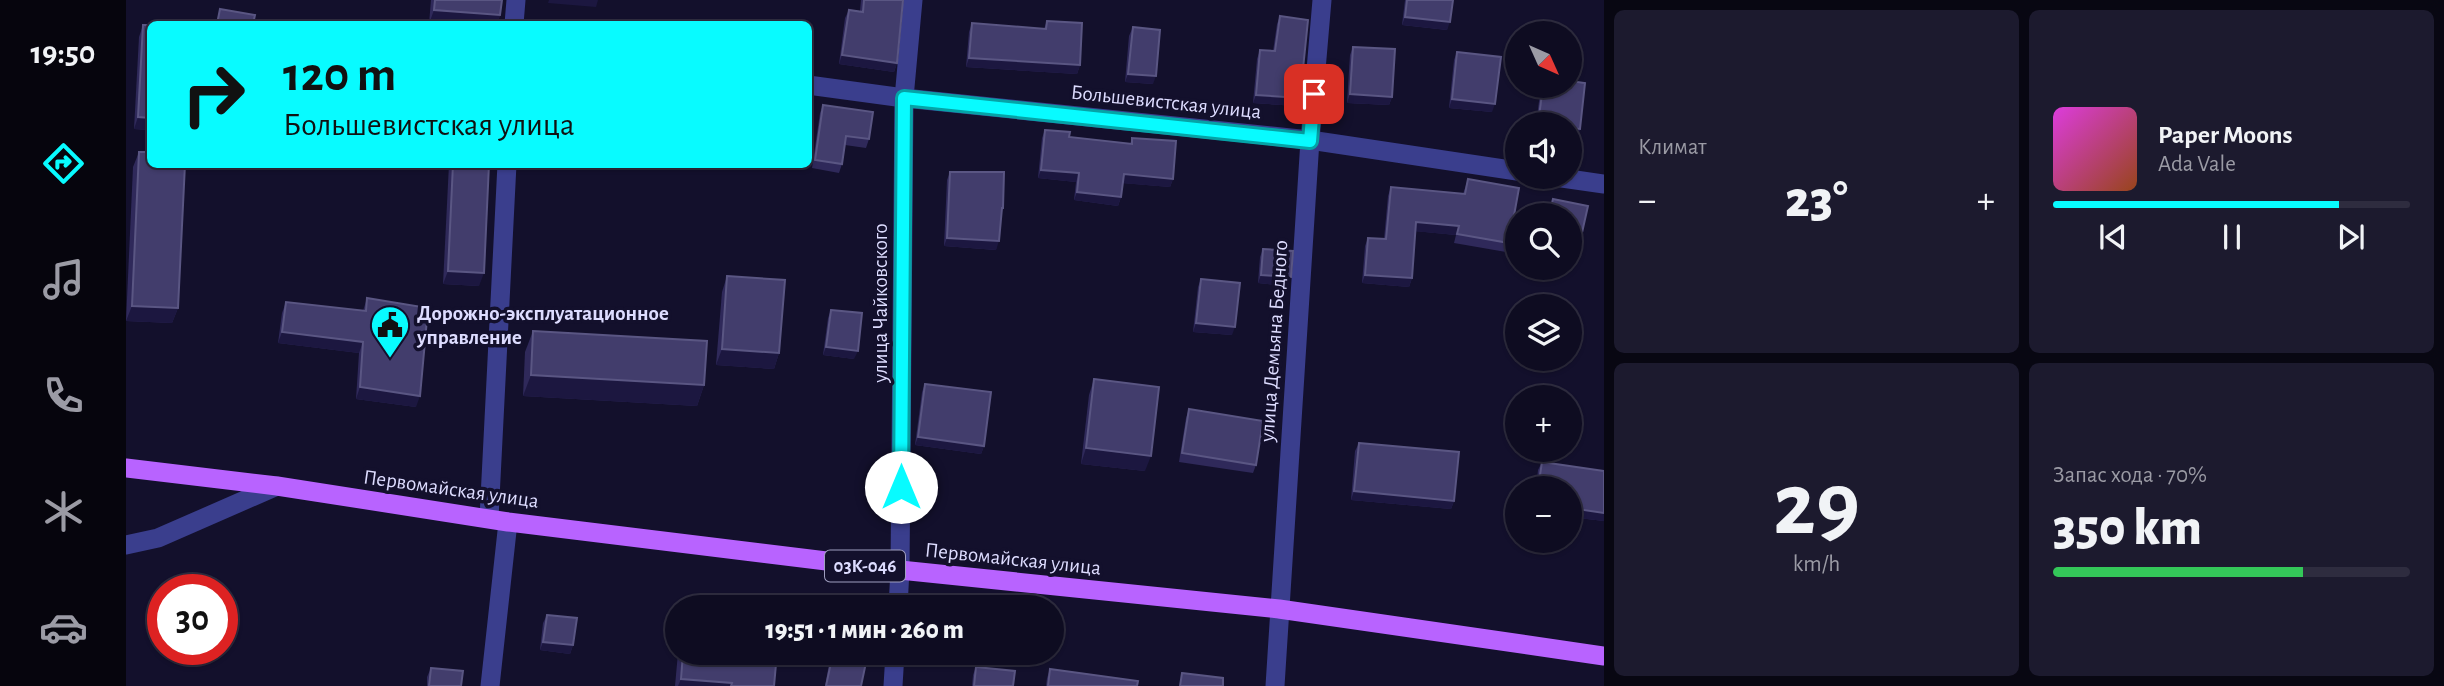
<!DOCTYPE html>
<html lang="ru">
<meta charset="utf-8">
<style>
:root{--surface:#0e0c21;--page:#1c1a2e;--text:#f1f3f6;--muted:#9b9ba5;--line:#2e2c3f;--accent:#08fbff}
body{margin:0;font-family:"Alegreya Sans",sans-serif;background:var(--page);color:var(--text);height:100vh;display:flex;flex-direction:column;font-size:26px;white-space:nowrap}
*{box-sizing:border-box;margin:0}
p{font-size:23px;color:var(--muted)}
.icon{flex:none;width:38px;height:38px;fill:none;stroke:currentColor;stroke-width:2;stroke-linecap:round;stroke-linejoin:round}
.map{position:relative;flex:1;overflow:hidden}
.drawer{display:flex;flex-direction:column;gap:10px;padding:10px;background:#080712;width:840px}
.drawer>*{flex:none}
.top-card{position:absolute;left:21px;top:21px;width:665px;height:147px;border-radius:10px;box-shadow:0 2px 5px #0004,0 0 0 2px var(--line);background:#08fbff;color:#111;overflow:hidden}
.needle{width:46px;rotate:135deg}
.fabs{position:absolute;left:1379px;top:21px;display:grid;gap:14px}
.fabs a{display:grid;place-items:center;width:77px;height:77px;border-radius:50%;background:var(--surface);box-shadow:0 2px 5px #0004,0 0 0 2px var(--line);font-size:35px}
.speed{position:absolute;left:21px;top:574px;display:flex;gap:14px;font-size:35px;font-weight:700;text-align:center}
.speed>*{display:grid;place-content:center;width:91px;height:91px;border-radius:50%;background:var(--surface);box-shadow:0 2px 5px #0004,0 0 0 2px var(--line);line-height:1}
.speed .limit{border:10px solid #d22;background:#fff;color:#111}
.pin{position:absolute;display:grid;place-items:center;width:60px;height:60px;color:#fff;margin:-30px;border-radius:14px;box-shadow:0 4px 10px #0006}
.me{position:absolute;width:77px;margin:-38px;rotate:0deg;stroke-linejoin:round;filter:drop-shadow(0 0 5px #0008)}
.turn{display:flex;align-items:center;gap:24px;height:147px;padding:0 21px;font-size:32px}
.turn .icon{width:91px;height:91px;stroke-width:2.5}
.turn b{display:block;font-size:49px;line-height:60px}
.big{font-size:52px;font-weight:800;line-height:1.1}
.drawer .widget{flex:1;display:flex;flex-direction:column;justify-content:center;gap:10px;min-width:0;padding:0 24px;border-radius:10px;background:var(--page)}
.drawer .dial{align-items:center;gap:0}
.dial b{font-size:91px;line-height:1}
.song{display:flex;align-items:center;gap:21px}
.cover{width:84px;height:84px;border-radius:10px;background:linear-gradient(135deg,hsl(300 70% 55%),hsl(20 70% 35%))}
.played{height:7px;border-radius:4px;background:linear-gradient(90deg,var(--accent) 80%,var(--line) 80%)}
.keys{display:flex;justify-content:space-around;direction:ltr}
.heat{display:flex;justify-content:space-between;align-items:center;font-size:38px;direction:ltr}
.charge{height:10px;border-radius:5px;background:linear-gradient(90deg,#34c759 70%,var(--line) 0)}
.drawer .tiles{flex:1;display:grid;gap:10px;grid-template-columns:repeat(2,1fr)}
.trip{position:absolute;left:539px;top:595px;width:399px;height:70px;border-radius:35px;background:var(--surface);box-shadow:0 2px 5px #0004,0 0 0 2px var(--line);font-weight:800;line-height:70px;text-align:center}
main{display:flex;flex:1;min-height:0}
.tab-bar{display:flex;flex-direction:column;width:126px;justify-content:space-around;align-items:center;background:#06050d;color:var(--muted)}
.tab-bar .icon{width:49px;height:49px}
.tab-bar .selected{color:var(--accent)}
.tab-bar b{font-size:32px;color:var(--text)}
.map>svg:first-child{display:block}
</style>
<main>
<nav class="tab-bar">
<b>19:50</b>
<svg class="icon selected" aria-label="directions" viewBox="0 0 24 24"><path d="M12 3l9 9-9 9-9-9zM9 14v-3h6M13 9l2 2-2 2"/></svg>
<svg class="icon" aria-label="music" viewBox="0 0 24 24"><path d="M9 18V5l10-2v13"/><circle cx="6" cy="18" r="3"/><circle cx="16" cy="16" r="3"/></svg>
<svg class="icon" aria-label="phone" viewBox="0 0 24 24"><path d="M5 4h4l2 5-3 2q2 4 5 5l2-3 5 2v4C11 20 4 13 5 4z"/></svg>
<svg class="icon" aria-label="climate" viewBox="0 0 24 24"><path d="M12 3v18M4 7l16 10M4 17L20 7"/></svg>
<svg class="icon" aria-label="car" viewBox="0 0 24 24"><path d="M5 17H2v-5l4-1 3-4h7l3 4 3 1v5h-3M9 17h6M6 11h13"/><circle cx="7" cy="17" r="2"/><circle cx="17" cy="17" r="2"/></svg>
</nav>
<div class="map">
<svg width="1478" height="686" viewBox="0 0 1478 686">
<rect width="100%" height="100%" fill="#13102c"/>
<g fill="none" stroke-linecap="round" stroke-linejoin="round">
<g stroke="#3a3e8d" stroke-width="19">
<path d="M388,24L390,0"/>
<path d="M682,85L778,98L1184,140L1391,171"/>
<path d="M1429,177L1478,184"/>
<path d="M363,518L381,164"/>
<path d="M0,545L32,538L151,486"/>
<path d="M772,607L774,570L778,98L787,0"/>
<path d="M364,686L382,522"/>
<path d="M767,686L769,653"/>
<path d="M1149,686L1184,140L1196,0"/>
</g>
<path stroke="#b863ff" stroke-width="19" d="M0,468L151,486L382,522L774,570L1153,609L1478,656"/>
</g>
<g fill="#2f295a">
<path d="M305,0H376L374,15L371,24H303Z"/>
<path d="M735,0H777L771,63L768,72L713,64L719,18L723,10L734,11Z"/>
<path d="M1279,0H1327L1321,30L1276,25Z"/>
<path d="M1154,16L1174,98L1170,106L1127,103L1131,59L1134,50L1147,51L1151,24Z"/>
<path d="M921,21L954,65L951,74L840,67L843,32L846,23L918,29Z"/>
<path d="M17,25L24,130L8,129L13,37Z"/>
<path d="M1007,27L1027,84L999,82L1003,36Z"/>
<path d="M1227,47L1266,97L1263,105L1221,103L1224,55Z"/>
<path d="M1331,52L1366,112L1323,108L1328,60Z"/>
<path d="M1415,86H1444L1454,129L1451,137L1444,124H1410Z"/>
<path d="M697,105L743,139L740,148L719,145L716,164L713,173L686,168L694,113Z"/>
<path d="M919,130L943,137L1004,144L1006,138L1047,179L1044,187L997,183L995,197L992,206L948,200L950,182L912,178L916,138Z"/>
<path d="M13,152L52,308L46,323L0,321L7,167Z"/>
<path d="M323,164H363L353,286L317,284Z"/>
<path d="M824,172L877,208L875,214L870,250L818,246L821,180Z"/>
<path d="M1342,179L1383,243L1380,252L1328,243L1330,235L1289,231L1286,278L1283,287L1236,283L1239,246L1242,238L1258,239L1262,196L1265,187L1337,194Z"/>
<path d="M1427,199L1462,206L1455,237L1452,246L1444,244V215H1422Z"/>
<path d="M1137,249L1162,286L1132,283L1134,257Z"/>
<path d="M601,276L653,353L648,369L590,365L596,292Z"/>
<path d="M1075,279L1106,335L1067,332L1072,287Z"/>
<path d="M241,298L290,407L230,399L233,353L152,343L156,313L160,302L237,311Z"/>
<path d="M705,310L728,359L697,355L702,318Z"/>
<path d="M407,331L578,385L571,406L397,396L399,352Z"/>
<path d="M968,379L1019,471L955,464L963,395Z"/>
<path d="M799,384L858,446L855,454L789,445L796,392Z"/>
<path d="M1063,409L1130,465L1127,473L1053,462L1060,418Z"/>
<path d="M1233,443L1328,501L1325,509L1225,500L1229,451Z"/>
<path d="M1416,462L1478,471V521L1444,517V488H1410L1412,470Z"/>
<path d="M421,615L447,645L444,654L414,650L417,623Z"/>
<path d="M552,653H651L648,686H549Z"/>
<path d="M705,653H742L735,686H699Z"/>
<path d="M850,667L887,686H846L847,675Z"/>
<path d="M305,668L335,686H301V677Z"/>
<path d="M924,669L1011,686H920L921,678Z"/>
</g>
<g fill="#1c1740">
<path d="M423,0H472L470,7L422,3Z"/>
<path d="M308,10L374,15L371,24H303Z"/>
<path d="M1279,17L1324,22L1321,30L1276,25Z"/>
<path d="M716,55L771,63L768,72L713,64Z"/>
<path d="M843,58L954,65L951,74L840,67Z"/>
<path d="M1002,74L1030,76L1027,84L999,82Z"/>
<path d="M1224,94L1266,97L1263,105L1221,103Z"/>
<path d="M1130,95L1174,98L1170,106L1127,103Z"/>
<path d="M1326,99L1369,104L1366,112L1323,108Z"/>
<path d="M12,117L24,118V130L8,129Z"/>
<path d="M1444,128L1454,129L1451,137H1444Z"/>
<path d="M915,170L953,173L950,182L912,178Z"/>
<path d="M998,174L1047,179L1044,187L995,183Z"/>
<path d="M951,192L995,197L992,206L948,200Z"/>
<path d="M1290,222L1333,226L1330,235L1287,231Z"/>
<path d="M821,238L873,241L870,250L818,246Z"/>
<path d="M322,271L358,273L353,286L317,284Z"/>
<path d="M1135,275L1165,277L1162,286L1132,283Z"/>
<path d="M1239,275L1286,278L1283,287L1236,283Z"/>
<path d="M6,306L52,308L46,323L0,321Z"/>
<path d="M1070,323L1109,327L1106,335L1067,332Z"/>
<path d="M156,332L237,342L233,353L152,343Z"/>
<path d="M700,347L732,351L728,359L697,355Z"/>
<path d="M596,349L653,353L648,369L590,365Z"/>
<path d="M405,375L578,385L571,406L397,396Z"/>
<path d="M234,387L294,396L290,407L230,399Z"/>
<path d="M792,437L858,446L855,454L789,445Z"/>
<path d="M960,448L1025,456L1019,471L955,464Z"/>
<path d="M1228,491L1328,501L1325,509L1225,500Z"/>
<path d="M1444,508L1478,513V521L1444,517Z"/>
<path d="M417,642L447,645L444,654L414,650Z"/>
<path d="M555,679L606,683L604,686H552Z"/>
</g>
<g fill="#423d6c" stroke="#5a5683" stroke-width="2">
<path d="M309,0H376L374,15L308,10Z"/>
<path d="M738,0H777L771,63L716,55L723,10L737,12Z"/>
<path d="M1281,0H1327L1324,22L1279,17Z"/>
<path d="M94,9L129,15L127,24H91Z"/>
<path d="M1154,16L1182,20L1174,98L1130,95L1134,50L1149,51Z"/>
<path d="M921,21L956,23L954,65L843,58L846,23L920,29Z"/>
<path d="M17,25H24V118L12,117Z"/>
<path d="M1007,27L1034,30L1030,76L1002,74Z"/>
<path d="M1227,47L1269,49L1266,97L1224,94Z"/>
<path d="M1331,52L1375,57L1369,104L1326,99Z"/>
<path d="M1444,81L1459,83L1454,129L1444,128V124H1412L1417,86H1444Z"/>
<path d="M697,105L747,112L743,139L720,136L716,164L689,160Z"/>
<path d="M919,130L944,132L943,137L1006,144V138L1050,141L1047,179L998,174L995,197L951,192L953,173L915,170Z"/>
<path d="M13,152H24V164H59L52,308L6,306Z"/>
<path d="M327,164H363L358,273L322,271Z"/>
<path d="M824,172H878L877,208H876L873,241L821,238Z"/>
<path d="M1342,179L1393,188L1383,243L1331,234L1333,226L1290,222L1286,278L1239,275L1242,238L1260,239L1265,187L1339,194Z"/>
<path d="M1427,199L1462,206L1455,237L1444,235V215H1423Z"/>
<path d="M1137,249L1167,251L1165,277L1135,275Z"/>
<path d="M601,276L659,280L653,353L596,349Z"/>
<path d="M1075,279L1114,283L1109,327L1070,323Z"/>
<path d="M241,298L302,308L294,396L234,387L237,342L156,332L160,302L240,311Z"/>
<path d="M705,310L736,313L732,351L700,347Z"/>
<path d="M407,331L581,341L578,385L405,375Z"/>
<path d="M968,379L1033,387L1025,456L960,448Z"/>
<path d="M799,384L865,392L858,446L792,437Z"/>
<path d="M1063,409L1137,421L1130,465L1056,453Z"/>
<path d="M1233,443L1333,452L1328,501L1228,491Z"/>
<path d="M1416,462L1478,471V513L1444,508V488H1412Z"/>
<path d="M56,585L87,586V590H56Z"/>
<path d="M421,615L451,618L447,645L417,642Z"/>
<path d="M557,653H651L648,686H605L606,683L555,679Z"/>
<path d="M707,653H742L735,686H700Z"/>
<path d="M850,667L889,671L887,686H848Z"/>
<path d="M305,668L337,671L335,686H303Z"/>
<path d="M924,669L1012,681L1011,686H922Z"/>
<path d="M1056,673L1097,678V686H1054Z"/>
</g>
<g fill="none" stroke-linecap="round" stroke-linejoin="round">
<g stroke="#05a3a6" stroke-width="18">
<path id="route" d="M775,487L778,98L1184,141L1188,94"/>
</g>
<use href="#route" stroke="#08fbff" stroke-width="12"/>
</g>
<defs>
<g id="civic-pin" transform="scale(2.0125)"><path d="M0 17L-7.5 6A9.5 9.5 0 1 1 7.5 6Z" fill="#08fbff" stroke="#13102c"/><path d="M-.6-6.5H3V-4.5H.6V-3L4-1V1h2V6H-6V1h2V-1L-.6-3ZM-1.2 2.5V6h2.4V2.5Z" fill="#111"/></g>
</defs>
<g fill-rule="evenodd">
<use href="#civic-pin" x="264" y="325"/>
</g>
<g text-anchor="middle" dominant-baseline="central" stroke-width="7" stroke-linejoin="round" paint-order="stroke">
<rect fill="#13102c" stroke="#a09fc0" stroke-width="2" x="699" y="550.5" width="80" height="31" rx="5"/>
<g font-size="19" font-weight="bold" fill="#dddcff">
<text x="739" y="566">03К-046</text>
</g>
<g font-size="21" fill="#dddcff" stroke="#13102c">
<text transform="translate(1040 102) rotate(6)">Большевистская улица</text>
<text transform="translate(754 303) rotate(-90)">улица Чайковского</text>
<text transform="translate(1148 341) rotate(-86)">улица Демьяна Бедного</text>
<text transform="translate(325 489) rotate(8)">Первомайская улица</text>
<text transform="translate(887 559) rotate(6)">Первомайская улица</text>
</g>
<g font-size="21" font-weight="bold" fill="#dddcff" stroke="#13102c" text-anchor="start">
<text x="291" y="313">Дорожно-эксплуатационное<tspan x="291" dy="24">управление</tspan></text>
</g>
</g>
</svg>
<div class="fabs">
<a><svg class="needle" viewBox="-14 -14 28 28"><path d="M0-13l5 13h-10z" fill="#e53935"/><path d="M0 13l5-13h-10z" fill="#9b9ba5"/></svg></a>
<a><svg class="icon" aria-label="sound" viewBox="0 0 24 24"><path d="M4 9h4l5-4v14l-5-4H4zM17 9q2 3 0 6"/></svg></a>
<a><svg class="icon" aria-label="search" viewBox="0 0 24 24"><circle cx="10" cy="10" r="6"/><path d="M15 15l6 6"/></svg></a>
<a><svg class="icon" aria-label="layers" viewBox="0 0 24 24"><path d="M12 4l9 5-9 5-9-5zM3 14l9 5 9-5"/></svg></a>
<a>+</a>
<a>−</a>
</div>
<div class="speed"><div class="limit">30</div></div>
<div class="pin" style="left:1188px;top:94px;background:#d93025"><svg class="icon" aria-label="arrive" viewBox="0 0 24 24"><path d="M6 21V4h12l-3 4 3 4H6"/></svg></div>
<svg class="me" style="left:775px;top:487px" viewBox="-20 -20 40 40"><circle r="19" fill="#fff"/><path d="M0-13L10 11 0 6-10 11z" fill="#08fbff"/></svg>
<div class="trip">19:51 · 1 мин · 260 m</div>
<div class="top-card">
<div class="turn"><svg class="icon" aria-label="right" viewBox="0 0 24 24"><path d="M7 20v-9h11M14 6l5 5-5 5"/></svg><div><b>120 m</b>Большевистская улица</div></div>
</div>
</div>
<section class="drawer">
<div class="tiles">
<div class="widget"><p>Климат</p>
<div class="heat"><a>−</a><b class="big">23°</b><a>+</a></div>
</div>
<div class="widget">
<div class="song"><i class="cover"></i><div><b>Paper Moons</b><p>Ada Vale</p></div></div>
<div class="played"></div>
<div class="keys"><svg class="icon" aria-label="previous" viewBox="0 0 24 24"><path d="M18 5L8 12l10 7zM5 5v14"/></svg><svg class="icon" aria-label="pause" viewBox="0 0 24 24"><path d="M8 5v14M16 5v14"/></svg><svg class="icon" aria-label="next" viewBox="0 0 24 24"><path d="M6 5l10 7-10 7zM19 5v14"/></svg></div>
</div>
<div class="widget dial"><b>29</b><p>km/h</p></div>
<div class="widget"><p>Запас хода · 70%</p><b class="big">350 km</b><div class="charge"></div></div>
</div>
</section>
</main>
